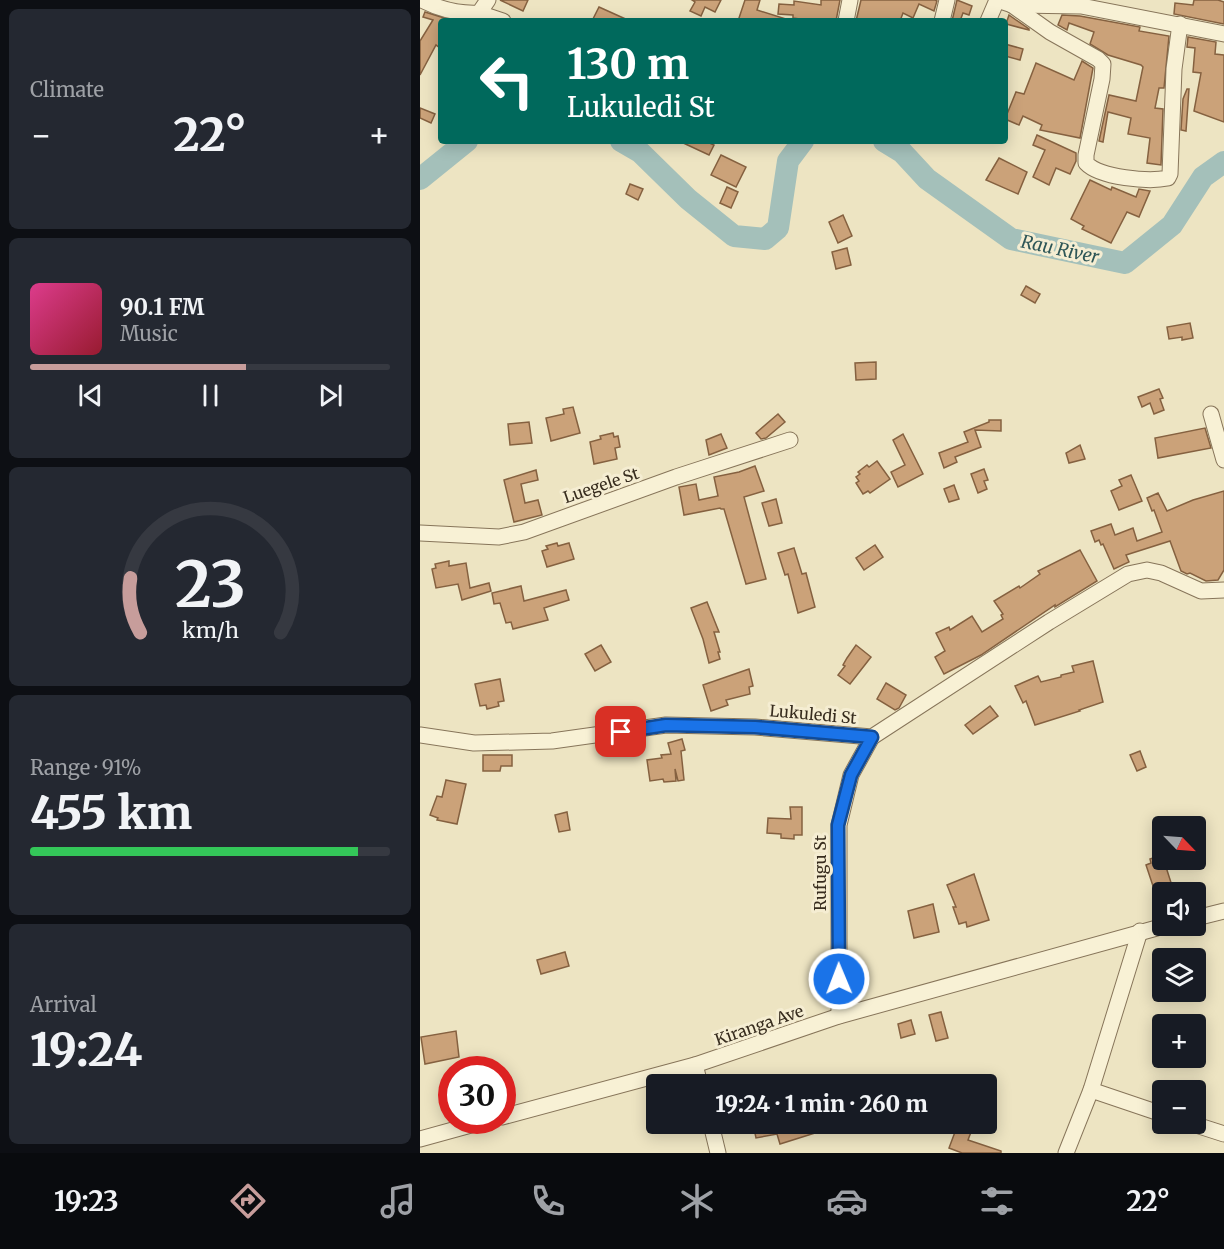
<!DOCTYPE html>
<meta charset="utf-8">
<style>
:root{--surface:#171b24;--page:#242831;--text:#f1f3f6;--muted:#9ea1a6;--line:#363941;--accent:#c79d9b}
body{margin:0;font-family:Merriweather,serif;background:var(--page);color:var(--text);height:100vh;display:flex;flex-direction:column;font-size:22px;white-space:nowrap}
*{box-sizing:border-box;margin:0}
p{font-size:20px;color:var(--muted)}
.icon{flex:none;width:33px;height:33px;fill:none;stroke:currentColor;stroke-width:2;stroke-linecap:round;stroke-linejoin:round}
.map{position:relative;flex:1;overflow:hidden}
.side{display:flex;flex-direction:column;gap:9px;padding:9px;background:#0d0f14;width:420px}
.side>*{flex:none}
.top-card{position:absolute;left:18px;top:18px;width:570px;height:126px;border-radius:6px;box-shadow:0 3px 15px #0003;background:#00695c;color:#fff;overflow:hidden}
.needle{width:39px;rotate:115deg}
.buttons{position:absolute;left:732px;top:816px;display:grid;gap:12px}
.buttons a{display:grid;place-items:center;width:54px;height:54px;border-radius:6px;background:var(--surface);box-shadow:0 3px 15px #0003;font-size:30px}
.speed{position:absolute;left:18px;top:1056px;display:flex;gap:12px;font-size:30px;font-weight:700;text-align:center}
.speed>*{display:grid;place-content:center;width:78px;height:78px;border-radius:50%;background:var(--surface);box-shadow:0 3px 15px #0003;line-height:1}
.speed .limit{border:9px solid #d22;background:#fff;color:#111}
.pin{position:absolute;display:grid;place-items:center;width:51px;height:51px;color:#fff;margin:-26px;border-radius:12px;box-shadow:0 3px 9px #0006}
.me{position:absolute;width:66px;margin:-33px;rotate:359deg;stroke-linejoin:round;filter:drop-shadow(0 0 4px #0008)}
.turn{display:flex;align-items:center;gap:21px;height:126px;padding:0 30px;font-size:27px}
.turn .icon{width:78px;height:78px;stroke-width:2.5}
.turn b{display:block;font-size:42px;line-height:51px}
.big{font-size:45px;font-weight:800;line-height:1.1}
.side .card{flex:1;display:flex;flex-direction:column;justify-content:center;gap:9px;min-width:0;padding:0 21px;border-radius:9px;background:var(--page)}
.side .dial{align-items:center;gap:0}
.dial svg{height:156px;overflow:visible;fill:none;stroke:var(--line);stroke-width:7;stroke-linecap:round;text-anchor:middle}
.dial text{fill:var(--text);stroke:none}
.song{display:flex;align-items:center;gap:18px}
.cover{width:72px;height:72px;border-radius:9px;background:linear-gradient(135deg,hsl(330 70% 55%),hsl(350 70% 35%))}
.played{height:6px;border-radius:3px;background:linear-gradient(90deg,var(--accent) 60%,var(--line) 60%)}
.keys{display:flex;justify-content:space-around;direction:ltr}
.heat{display:flex;justify-content:space-between;align-items:center;font-size:33px;direction:ltr}
.charge{height:9px;border-radius:4px;background:linear-gradient(90deg,#34c759 91%,var(--line) 0)}
.trip{position:absolute;left:226px;top:1074px;width:351px;height:60px;border-radius:6px;background:var(--surface);box-shadow:0 3px 15px #0003;font-weight:800;line-height:60px;text-align:center}
.tabs{display:flex;height:96px;justify-content:space-around;align-items:center;background:#090b0e;color:var(--muted)}
.tabs .icon{width:42px;height:42px}
.tabs .current{color:var(--accent)}
.tabs b{font-size:27px;color:var(--text)}
main{display:flex;flex:1;min-height:0}
.map>svg:first-child{display:block}
</style>
<main>
<section class="side">
<div class="card"><p>Climate</p>
<div class="heat"><a>−</a><b class="big">22°</b><a>+</a></div>
</div>
<div class="card">
<div class="song"><i class="cover"></i><div><b>90.1 FM</b><p>Music</p></div></div>
<div class="played"></div>
<div class="keys"><svg class="icon" aria-label="previous" viewBox="0 0 24 24"><path d="M18 5L8 12l10 7zM5 5v14"/></svg><svg class="icon" aria-label="pause" viewBox="0 0 24 24"><path d="M8 5v14M16 5v14"/></svg><svg class="icon" aria-label="next" viewBox="0 0 24 24"><path d="M6 5l10 7-10 7zM19 5v14"/></svg></div>
</div>
<div class="card dial"><svg viewBox="0 0 100 80">
<path d="M14 69A42 42 0 1 1 86 69"/>
<path d="M14 69A42 42 0 0 1 9 41" stroke="#c79d9b"/>
<text x="50" y="56" font-size="32" font-weight="700">23</text>
<text x="50" y="72" font-size="11">km/h</text>
</svg></div>
<div class="card"><p>Range · 91%</p><b class="big">455 km</b><div class="charge"></div></div>
<div class="card"><p>Arrival</p><b class="big">19:24</b></div>
</section>
<div class="map">
<svg width="804" height="1153" viewBox="0 0 804 1153">
<rect width="100%" height="100%" fill="#ede4c2"/>
<g fill="none" stroke-linecap="round" stroke-linejoin="round">
<g stroke="#a4c0ba" stroke-width="22">
<path d="M201,141L220,152L268,199L314,236L345,239L358,228L368,161L383,141"/>
<path d="M464,141L482,152L507,179L591,239L705,263L752,225L783,177L804,162"/>
<path d="M0,179L47,141"/>
</g>
</g>
<g fill="#cba279" stroke="#856140" stroke-width="1.5">
<path d="M80,0H108L103,11Z"/>
<path d="M272,0H301L295,12L285,7L281,16L270,11L275,2Z"/>
<path d="M325,0H340L337,10L366,19V21H318Z"/>
<path d="M401,0H420L416,21H393L373,18V15L358,14L359,4L374,5V1L401,5Z"/>
<path d="M441,0H515L517,1L514,11L499,4L493,18L483,13L480,21H436Z"/>
<path d="M537,0L552,6L549,15L543,13L540,21H532Z"/>
<path d="M774,0H798L804,2V24L754,14L755,3L773,5Z"/>
<path d="M179,7L210,21H172Z"/>
<path d="M5,12L34,21H21V49L16,45L0,75V41L13,20L3,17Z"/>
<path d="M589,15L609,29V30L586,24Z"/>
<path d="M642,15L660,16L720,27L719,31L749,36L744,88H739L735,108L743,109L741,165L727,163L730,138L708,134L711,118L688,112L683,142L679,141L689,95L716,101L723,67L721,65L688,55L670,44L674,32L649,23L647,30L638,25Z"/>
<path d="M768,37L796,42L795,54L804,55V122L774,111L781,73L773,72L775,48L767,47Z"/>
<path d="M585,44L603,49L600,60L585,56Z"/>
<path d="M662,61L673,68L660,138L620,130L622,125L603,116L599,125L585,119L596,92L604,94L616,63L654,80Z"/>
<path d="M767,89H769L766,131L761,130L763,99Z"/>
<path d="M0,108L15,114L11,123L0,118Z"/>
<path d="M617,135L656,153V161L650,174L636,168L629,185L613,177L625,150L613,145Z"/>
<path d="M259,141H285L294,145L289,155Z"/>
<path d="M301,155L326,167L316,187L291,175Z"/>
<path d="M579,158L607,172L598,194L566,180Z"/>
<path d="M670,180L691,190L692,187L716,197L719,189L730,191L719,217L707,212L691,243L662,229L664,226L651,219Z"/>
<path d="M210,184L223,189L218,200L206,194Z"/>
<path d="M307,187L318,192L311,208L300,203Z"/>
<path d="M423,215L432,236L418,243L409,222Z"/>
<path d="M427,248L431,265L416,269L412,252Z"/>
<path d="M606,286L620,294L615,303L601,295Z"/>
<path d="M770,323L773,338L762,340V337L749,339L747,327Z"/>
<path d="M456,362V379L436,380L435,363Z"/>
<path d="M739,389L743,398L740,399L744,410L734,414L730,403L722,407L718,397Z"/>
<path d="M153,407L160,433L131,441L126,418L144,414L143,409Z"/>
<path d="M358,414L365,422L346,438L341,439L336,433Z"/>
<path d="M569,420H581V431L555,430L561,447L535,457L537,462L524,468L519,453L548,442L544,432L569,422Z"/>
<path d="M109,422L112,443L90,445L88,424Z"/>
<path d="M785,428L791,448L738,458L735,438Z"/>
<path d="M193,433L194,437L198,436L200,447L195,448L197,459L174,464L170,442L181,439L180,436Z"/>
<path d="M301,434L307,448L289,455L286,440Z"/>
<path d="M483,434L503,474L478,487L471,472L485,465L473,440Z"/>
<path d="M660,445L665,459L649,463L646,453Z"/>
<path d="M457,461L470,479L450,493L448,491L443,494L436,483L439,481L436,477L440,474L438,472L447,465L449,467Z"/>
<path d="M335,466L344,491L324,497L346,579L326,584L304,509H301L300,508L264,515L259,487L276,484L279,500L298,496L294,477L319,472Z"/>
<path d="M564,469L568,480L564,481L567,489L558,493L551,474Z"/>
<path d="M116,470L118,480L101,484L105,503L118,500L122,515L94,522L84,480Z"/>
<path d="M711,475L722,501L699,510L691,491L702,486L699,480Z"/>
<path d="M534,485L539,499L529,502L524,489Z"/>
<path d="M804,491V570L798,580L786,581L770,573L767,574L761,571L750,541L706,555L709,562L694,569L683,544L681,545L679,540L675,542L671,531L691,524L695,535L713,528L717,541L742,532L734,510L732,511L727,498L738,493L747,511L773,500Z"/>
<path d="M356,499L362,523L349,526L342,503Z"/>
<path d="M137,543L138,546L149,543L154,559L127,567L122,551L128,549L126,546Z"/>
<path d="M455,545L463,557L444,570L436,558Z"/>
<path d="M374,548L382,574L386,573L395,607L378,613L368,574L365,575L358,553Z"/>
<path d="M660,550L677,581L635,607V605L561,655L524,674L515,657L525,651L516,633L529,627L530,630L552,616L562,632L583,619L581,615L583,614L574,601L599,586L600,588L620,574L618,571Z"/>
<path d="M29,561V566L46,563L50,588L69,583L71,591L42,600L38,584L16,588L12,569L16,568L15,564Z"/>
<path d="M101,586L104,601L146,590L149,600L124,608L128,620L93,629L91,622L86,623L80,603L74,604L72,593Z"/>
<path d="M287,602L299,632H294L300,652H298L300,659L289,663L283,639L271,608Z"/>
<path d="M181,645L191,662L175,671L165,654Z"/>
<path d="M436,645L451,657L430,684L418,675L425,666L423,665L427,658Z"/>
<path d="M673,661L683,702L659,710L660,711L615,725L606,701L603,703L595,686L618,676L621,682L641,677V675L654,672L652,666Z"/>
<path d="M329,669L333,686L329,687L330,694L306,700L308,705L291,711L283,685Z"/>
<path d="M80,679L84,701L78,702L79,706L67,709L66,705L60,706L55,684Z"/>
<path d="M466,683L486,695L479,708L475,710L457,699Z"/>
<path d="M570,706L578,716L553,734L545,725Z"/>
<path d="M262,739L265,750L261,751L264,780L258,781L255,769L256,781L244,782L243,779L230,781L227,760L242,758L241,755L251,754L248,743Z"/>
<path d="M720,751L726,767L717,771L710,755Z"/>
<path d="M63,755H92V766H81L80,771H63Z"/>
<path d="M26,780L46,784L37,824L17,820L18,818L10,815L17,796L22,797Z"/>
<path d="M370,807H382V835H374V839L361,838V834L347,833L348,818L371,819Z"/>
<path d="M147,812L150,830L139,832L135,815Z"/>
<path d="M742,855V860H763L764,861L746,867L754,892H735L726,865L731,863L730,859Z"/>
<path d="M554,874L569,920L547,927L546,922L539,924L533,907H536L527,885Z"/>
<path d="M513,904L519,932L494,938L488,911Z"/>
<path d="M145,952L149,966L121,974L117,960Z"/>
<path d="M521,1012L528,1038L516,1041L509,1015Z"/>
<path d="M491,1020L495,1034L481,1038L478,1024Z"/>
<path d="M36,1031L39,1057L5,1064L1,1037Z"/>
<path d="M333,1124H392L395,1133L360,1144L357,1134L336,1138Z"/>
<path d="M538,1124H554L548,1140L581,1151V1153H542L529,1148Z"/>
</g>
<g fill="none" stroke-linecap="round" stroke-linejoin="round">
<g stroke="#87755a" stroke-width="17">
<g id="street">
<path d="M2,0C19,9 40,14 59,13L68,0"/>
<path d="M577,0L592,5L661,6L804,34"/>
<path d="M592,5L630,32L678,59L683,64L682,79L666,155V163C680,178 729,182 748,178L750,174L754,69L760,24"/>
<path d="M59,13L83,21"/>
<path d="M426,21L430,0"/>
<path d="M522,21L527,0"/>
<path d="M568,21L577,0"/>
<path d="M791,414L804,460"/>
<path d="M0,533L79,537L104,532L256,477L370,440"/>
<path d="M0,735L54,743L132,741L246,725L335,727L452,737L629,622L708,574L727,570L741,573L781,591L804,590"/>
<path d="M776,918L804,911"/>
<path d="M419,1016V825L431,775L452,737"/>
<path d="M275,1065L280,1084"/>
<path d="M671,1090L742,1114"/>
<path d="M82,1117L275,1065L419,1016L744,926"/>
<path d="M291,1124L298,1153"/>
<path d="M773,1124L804,1134"/>
<path d="M0,1139L69,1120"/>
<path d="M646,1153L671,1090L720,931"/>
</g>
</g>
<use href="#street" stroke="#f8f1d5" stroke-width="15"/>
</g>
<g fill="none" stroke-linecap="round" stroke-linejoin="round">
<g stroke="#114b97" stroke-width="15">
<path id="route" d="M201,732L246,725L290,726L335,727L452,737L431,775L418,825L419,979"/>
</g>
<use href="#route" stroke="#1a73e8" stroke-width="10"/>
</g>
<g text-anchor="middle" dominant-baseline="central" stroke-width="6" stroke-linejoin="round" paint-order="stroke">
<g font-size="16" fill="#372c1e" stroke="#f5edd2">
<text transform="translate(181 485) rotate(-19)">Luegele St</text>
<text transform="translate(393 714) rotate(5)">Lukuledi St</text>
<text transform="translate(400 873) rotate(-90)">Rufugu St</text>
<text transform="translate(339 1025) rotate(-19)">Kiranga Ave</text>
</g>
<g font-size="18" font-style="italic" fill="#2d5556" stroke="#f5edd2">
<text transform="translate(640 249) rotate(12)">Rau River</text>
</g>
</g>
</svg>
<div class="buttons">
<a><svg class="needle" viewBox="-14 -14 28 28"><path d="M0-13l5 13h-10z" fill="#e53935"/><path d="M0 13l5-13h-10z" fill="#9ea1a6"/></svg></a>
<a><svg class="icon" aria-label="sound" viewBox="0 0 24 24"><path d="M4 9h4l5-4v14l-5-4H4zM17 9q2 3 0 6"/></svg></a>
<a><svg class="icon" aria-label="layers" viewBox="0 0 24 24"><path d="M12 4l9 5-9 5-9-5zM3 14l9 5 9-5"/></svg></a>
<a>+</a>
<a>−</a>
</div>
<div class="speed"><div class="limit">30</div></div>
<div class="pin" style="left:201px;top:732px;background:#d93025"><svg class="icon" aria-label="arrive" viewBox="0 0 24 24"><path d="M6 21V4h12l-3 4 3 4H6"/></svg></div>
<svg class="me" style="left:419px;top:979px" viewBox="-20 -20 40 40"><circle r="17" fill="#1a73e8" stroke="#fff" stroke-width="3"/><path d="M0-11L8 9 0 5-8 9z" fill="#fff"/></svg>
<div class="trip">19:24 · 1 min · 260 m</div>
<div class="top-card">
<div class="turn"><svg class="icon" aria-label="left" viewBox="0 0 24 24"><path d="M17 20v-9H6M10 6l-5 5 5 5"/></svg><div><b>130 m</b>Lukuledi St</div></div>
</div>
</div>
</main>
<nav class="tabs">
<b>19:23</b>
<svg class="icon current" aria-label="directions" viewBox="0 0 24 24"><path d="M12 3l9 9-9 9-9-9zM9 14v-3h6M13 9l2 2-2 2"/></svg>
<svg class="icon" aria-label="music" viewBox="0 0 24 24"><path d="M9 18V5l10-2v13"/><circle cx="6" cy="18" r="3"/><circle cx="16" cy="16" r="3"/></svg>
<svg class="icon" aria-label="phone" viewBox="0 0 24 24"><path d="M5 4h4l2 5-3 2q2 4 5 5l2-3 5 2v4C11 20 4 13 5 4z"/></svg>
<svg class="icon" aria-label="climate" viewBox="0 0 24 24"><path d="M12 3v18M4 7l16 10M4 17L20 7"/></svg>
<svg class="icon" aria-label="car" viewBox="0 0 24 24"><path d="M5 17H2v-5l4-1 3-4h7l3 4 3 1v5h-3M9 17h6M6 11h13"/><circle cx="7" cy="17" r="2"/><circle cx="17" cy="17" r="2"/></svg>
<svg class="icon" aria-label="filters" viewBox="0 0 24 24"><path d="M4 7h16M4 17h16"/><circle cx="9" cy="7" r="2"/><circle cx="15" cy="17" r="2"/></svg>
<b>22°</b>
</nav>
